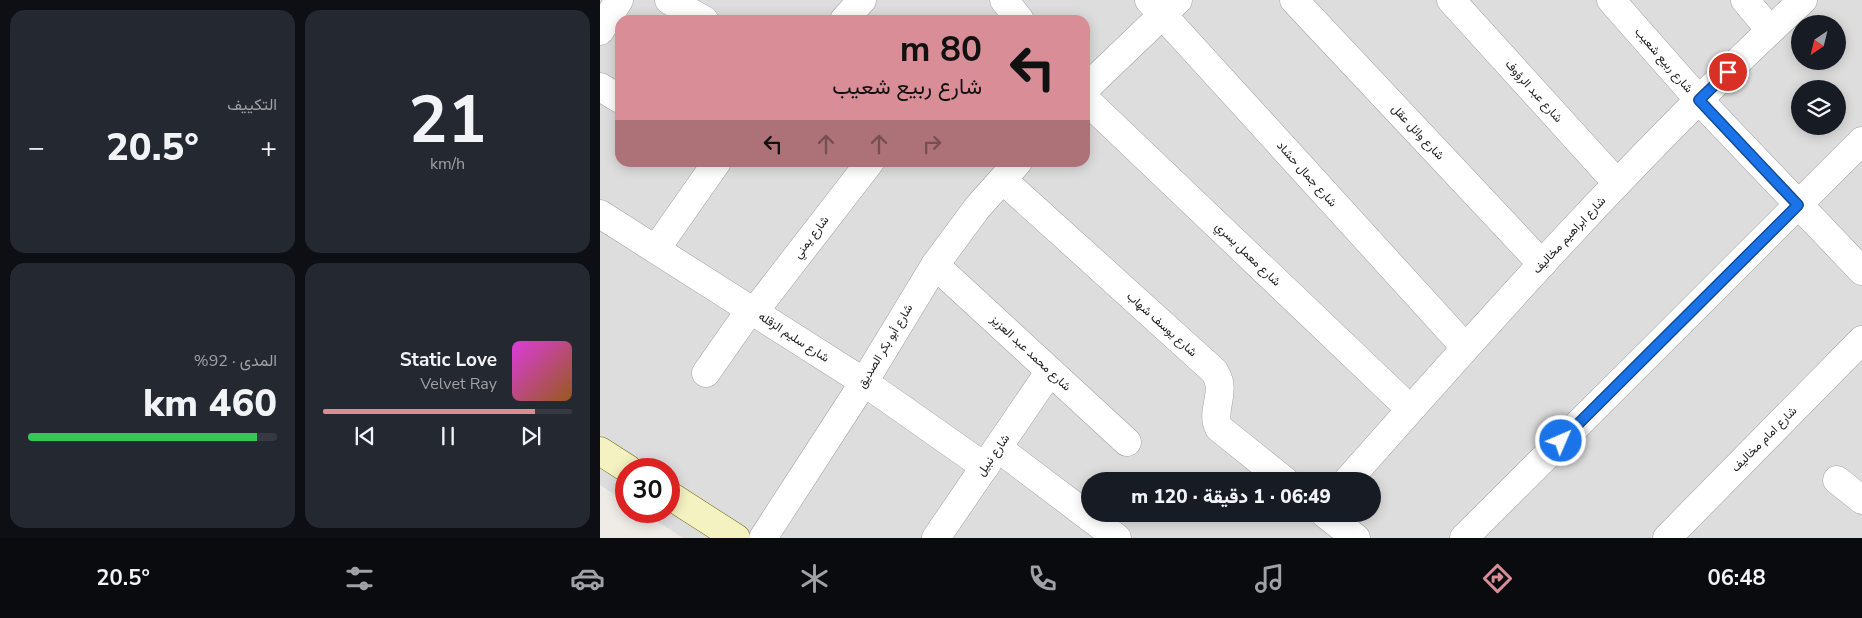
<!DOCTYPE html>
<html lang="ar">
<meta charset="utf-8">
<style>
:root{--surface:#171b24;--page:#242831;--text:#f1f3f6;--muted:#9ea1a6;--line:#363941;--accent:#d98e97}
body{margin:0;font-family:"Nunito Sans",Vazirmatn,sans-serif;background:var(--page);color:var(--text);direction:rtl;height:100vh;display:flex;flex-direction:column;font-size:19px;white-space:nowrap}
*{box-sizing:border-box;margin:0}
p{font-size:16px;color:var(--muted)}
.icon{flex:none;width:28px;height:28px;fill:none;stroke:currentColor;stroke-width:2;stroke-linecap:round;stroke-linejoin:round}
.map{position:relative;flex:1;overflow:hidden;direction:ltr}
.side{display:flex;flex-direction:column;gap:10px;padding:10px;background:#0d0f14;width:600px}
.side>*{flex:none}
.banner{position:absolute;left:15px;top:15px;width:475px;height:152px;border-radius:15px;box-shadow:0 2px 12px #0003;direction:rtl;background:#d98e97;color:#111;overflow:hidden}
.needle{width:32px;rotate:215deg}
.tools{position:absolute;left:1191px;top:15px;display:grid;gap:10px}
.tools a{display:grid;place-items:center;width:55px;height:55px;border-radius:50%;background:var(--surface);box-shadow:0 2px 12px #0003;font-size:25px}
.speed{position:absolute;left:15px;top:458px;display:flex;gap:10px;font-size:25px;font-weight:700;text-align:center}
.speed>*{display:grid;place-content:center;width:65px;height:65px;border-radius:50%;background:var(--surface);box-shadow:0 2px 12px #0003;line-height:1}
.speed .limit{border:8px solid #d22;background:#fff;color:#111}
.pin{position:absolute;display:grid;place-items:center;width:42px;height:42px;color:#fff;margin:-21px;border:2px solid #fff;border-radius:50%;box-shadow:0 1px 5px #0007}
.me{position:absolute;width:55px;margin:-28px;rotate:45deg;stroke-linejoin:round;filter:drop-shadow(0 0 4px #0008)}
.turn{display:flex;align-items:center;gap:18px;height:105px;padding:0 25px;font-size:22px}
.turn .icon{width:65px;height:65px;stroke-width:2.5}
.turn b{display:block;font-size:35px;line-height:42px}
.lanes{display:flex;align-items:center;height:48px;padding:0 25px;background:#0003;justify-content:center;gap:25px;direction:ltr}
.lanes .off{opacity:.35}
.big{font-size:38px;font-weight:800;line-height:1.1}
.side .card{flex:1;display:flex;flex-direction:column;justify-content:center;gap:8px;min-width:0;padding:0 18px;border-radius:15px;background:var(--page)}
.side .dial{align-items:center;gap:0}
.dial b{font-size:65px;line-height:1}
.song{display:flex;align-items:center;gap:15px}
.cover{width:60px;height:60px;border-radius:8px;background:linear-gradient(135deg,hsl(300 70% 55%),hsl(30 70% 35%))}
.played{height:5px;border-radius:2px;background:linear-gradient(90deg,var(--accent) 85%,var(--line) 85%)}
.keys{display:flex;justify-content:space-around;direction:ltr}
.heat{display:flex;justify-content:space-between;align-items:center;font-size:28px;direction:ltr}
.charge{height:8px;border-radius:4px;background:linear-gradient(90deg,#34c759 92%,var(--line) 0)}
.side .tiles{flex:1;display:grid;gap:10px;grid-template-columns:repeat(2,1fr)}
.trip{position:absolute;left:481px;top:472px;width:300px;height:50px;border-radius:25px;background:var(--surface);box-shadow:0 2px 12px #0003;font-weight:800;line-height:50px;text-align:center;direction:rtl}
.dock{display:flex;height:80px;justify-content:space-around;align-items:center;background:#090b0e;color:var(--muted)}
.dock .icon{width:35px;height:35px}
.dock .current{color:var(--accent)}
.dock b{font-size:22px;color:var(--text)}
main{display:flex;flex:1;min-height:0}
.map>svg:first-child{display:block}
</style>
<main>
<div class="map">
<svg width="1262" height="538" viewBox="0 0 1262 538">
<rect width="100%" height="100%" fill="#efece7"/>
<path fill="#dedddd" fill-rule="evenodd" d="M0,0H1262V538H83L41,511H69V469H26V502L0,485ZM20,20H485V162H20ZM1200,24H1238V61H1200ZM1200,89H1238V126H1200ZM490,481H772V514H490Z"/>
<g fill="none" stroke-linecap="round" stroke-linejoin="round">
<g stroke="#a1a1a1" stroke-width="29">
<g id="minor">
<path d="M69,0L104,20"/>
<path d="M404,0L420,20"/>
<path d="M549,0L865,347"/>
<path d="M694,0L942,264"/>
<path d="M851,0L1017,183"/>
<path d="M1011,0L1099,100L1262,271"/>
<path d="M1145,0L1170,30"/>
<path d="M244,20L262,0"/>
<path d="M0,31L19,0"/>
<path d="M0,87L20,99"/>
<path d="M485,89L578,0"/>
<path d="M485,99L810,409"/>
<path d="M403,180L614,371C616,374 618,378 619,382C623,397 611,414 619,428L685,481"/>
<path d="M0,214L264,382L385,467"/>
<path d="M56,249L117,162"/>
<path d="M335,265L527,442"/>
<path d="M154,312L270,162"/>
<path d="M106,373L150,310"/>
<path d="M398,448L517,538"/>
<path d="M1237,480L1262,500"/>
<path d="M747,481C893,316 1040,150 1203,0"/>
<path d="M725,514L756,538"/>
<path d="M163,538L264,382L335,265L377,208L418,162"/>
<path d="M336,538L450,371"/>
<path d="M864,538L1262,141"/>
<path d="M1067,538L1262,340"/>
</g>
</g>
<g stroke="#6c6e10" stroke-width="29">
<g id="secondary">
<path d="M0,451L28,469"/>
<path d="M69,495L136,538"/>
</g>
</g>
<use href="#minor" stroke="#fff" stroke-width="28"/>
<use href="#secondary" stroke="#f4f2c1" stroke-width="28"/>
</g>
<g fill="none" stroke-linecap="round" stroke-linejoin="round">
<g stroke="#114b97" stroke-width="12">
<path id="route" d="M961,441L1198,205L1099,100L1128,72"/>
</g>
<use href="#route" stroke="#1a73e8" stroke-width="9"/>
</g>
<g text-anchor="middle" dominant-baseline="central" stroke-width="5" stroke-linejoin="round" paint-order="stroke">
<g font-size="12" fill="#202020" stroke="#fff">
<text transform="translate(1064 60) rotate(49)">شارع ربيع شعيب</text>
<text transform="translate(934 91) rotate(48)">شارع عبد الرؤوف</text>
<text transform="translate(818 132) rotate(47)">شارع وائل عقل</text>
<text transform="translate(707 174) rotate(48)">شارع جمال حشاد</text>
<text transform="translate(969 235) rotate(-47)">شارع ابراهيم مخاليف</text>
<text transform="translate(211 237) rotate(-53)">شارع يمني</text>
<text transform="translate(648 254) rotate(44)">شارع معمل يسري</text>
<text transform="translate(562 324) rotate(42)">شارع يوسف شهاب</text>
<text transform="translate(194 337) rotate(33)">شارع سليم الزقله</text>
<text transform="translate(285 346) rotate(-59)">شارع أبو بكر الصديق</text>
<text transform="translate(431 353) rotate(43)">شارع محمد عبد العزيز</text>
<text transform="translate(1164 439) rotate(-45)">شارع امام مخاليف</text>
<text transform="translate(393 455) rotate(-55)">شارع نبيل</text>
</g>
</g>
</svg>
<div class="tools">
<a><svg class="needle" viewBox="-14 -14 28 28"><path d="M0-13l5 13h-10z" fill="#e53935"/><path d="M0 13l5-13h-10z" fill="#9ea1a6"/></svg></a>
<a><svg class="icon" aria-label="layers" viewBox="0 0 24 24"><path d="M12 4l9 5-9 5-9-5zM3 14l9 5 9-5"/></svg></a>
</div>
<div class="speed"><div class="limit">30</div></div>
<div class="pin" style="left:1128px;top:72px;background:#d93025"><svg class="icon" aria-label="arrive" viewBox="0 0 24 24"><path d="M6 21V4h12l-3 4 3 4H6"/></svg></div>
<svg class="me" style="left:961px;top:441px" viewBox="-20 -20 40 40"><circle r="17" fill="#1a73e8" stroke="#fff" stroke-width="3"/><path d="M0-11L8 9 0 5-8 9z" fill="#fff"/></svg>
<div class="trip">06:49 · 1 دقيقة · 120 m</div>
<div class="banner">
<div class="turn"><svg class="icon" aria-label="left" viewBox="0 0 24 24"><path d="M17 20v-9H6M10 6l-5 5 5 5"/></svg><div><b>80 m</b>شارع ربيع شعيب</div></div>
<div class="lanes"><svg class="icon" aria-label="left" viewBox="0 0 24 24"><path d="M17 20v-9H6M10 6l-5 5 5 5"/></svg><svg class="icon off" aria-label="ahead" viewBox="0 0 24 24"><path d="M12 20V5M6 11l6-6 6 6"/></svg><svg class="icon off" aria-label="ahead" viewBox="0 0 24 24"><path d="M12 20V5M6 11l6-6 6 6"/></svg><svg class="icon off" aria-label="right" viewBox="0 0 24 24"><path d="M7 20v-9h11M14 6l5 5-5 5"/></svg></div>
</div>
</div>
<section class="side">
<div class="tiles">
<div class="card dial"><b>21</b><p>km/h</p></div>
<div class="card"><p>التكييف</p>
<div class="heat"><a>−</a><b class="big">20.5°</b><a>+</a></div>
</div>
<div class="card">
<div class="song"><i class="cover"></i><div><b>Static Love</b><p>Velvet Ray</p></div></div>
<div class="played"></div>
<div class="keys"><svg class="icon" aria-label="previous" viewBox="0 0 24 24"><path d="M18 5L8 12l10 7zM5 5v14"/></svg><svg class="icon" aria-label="pause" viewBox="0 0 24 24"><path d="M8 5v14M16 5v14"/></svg><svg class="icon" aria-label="next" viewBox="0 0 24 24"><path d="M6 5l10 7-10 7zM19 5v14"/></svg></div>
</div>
<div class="card"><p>المدى · 92%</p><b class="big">460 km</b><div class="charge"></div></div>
</div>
</section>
</main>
<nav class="dock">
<b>06:48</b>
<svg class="icon current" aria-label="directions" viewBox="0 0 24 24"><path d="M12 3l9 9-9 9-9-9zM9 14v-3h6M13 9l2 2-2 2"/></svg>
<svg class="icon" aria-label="music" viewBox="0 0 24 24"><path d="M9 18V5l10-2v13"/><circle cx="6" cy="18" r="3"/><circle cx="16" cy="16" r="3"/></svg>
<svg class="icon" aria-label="phone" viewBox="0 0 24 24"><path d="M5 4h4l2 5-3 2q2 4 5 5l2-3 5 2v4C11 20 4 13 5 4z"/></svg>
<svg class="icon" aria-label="climate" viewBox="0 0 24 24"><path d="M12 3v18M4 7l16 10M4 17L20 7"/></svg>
<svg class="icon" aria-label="car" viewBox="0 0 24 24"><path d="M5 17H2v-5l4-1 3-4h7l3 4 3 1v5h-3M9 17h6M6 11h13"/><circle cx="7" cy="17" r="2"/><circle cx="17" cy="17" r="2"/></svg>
<svg class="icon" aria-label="filters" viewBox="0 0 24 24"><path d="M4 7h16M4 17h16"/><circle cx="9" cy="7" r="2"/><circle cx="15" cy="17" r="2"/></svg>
<b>20.5°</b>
</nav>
